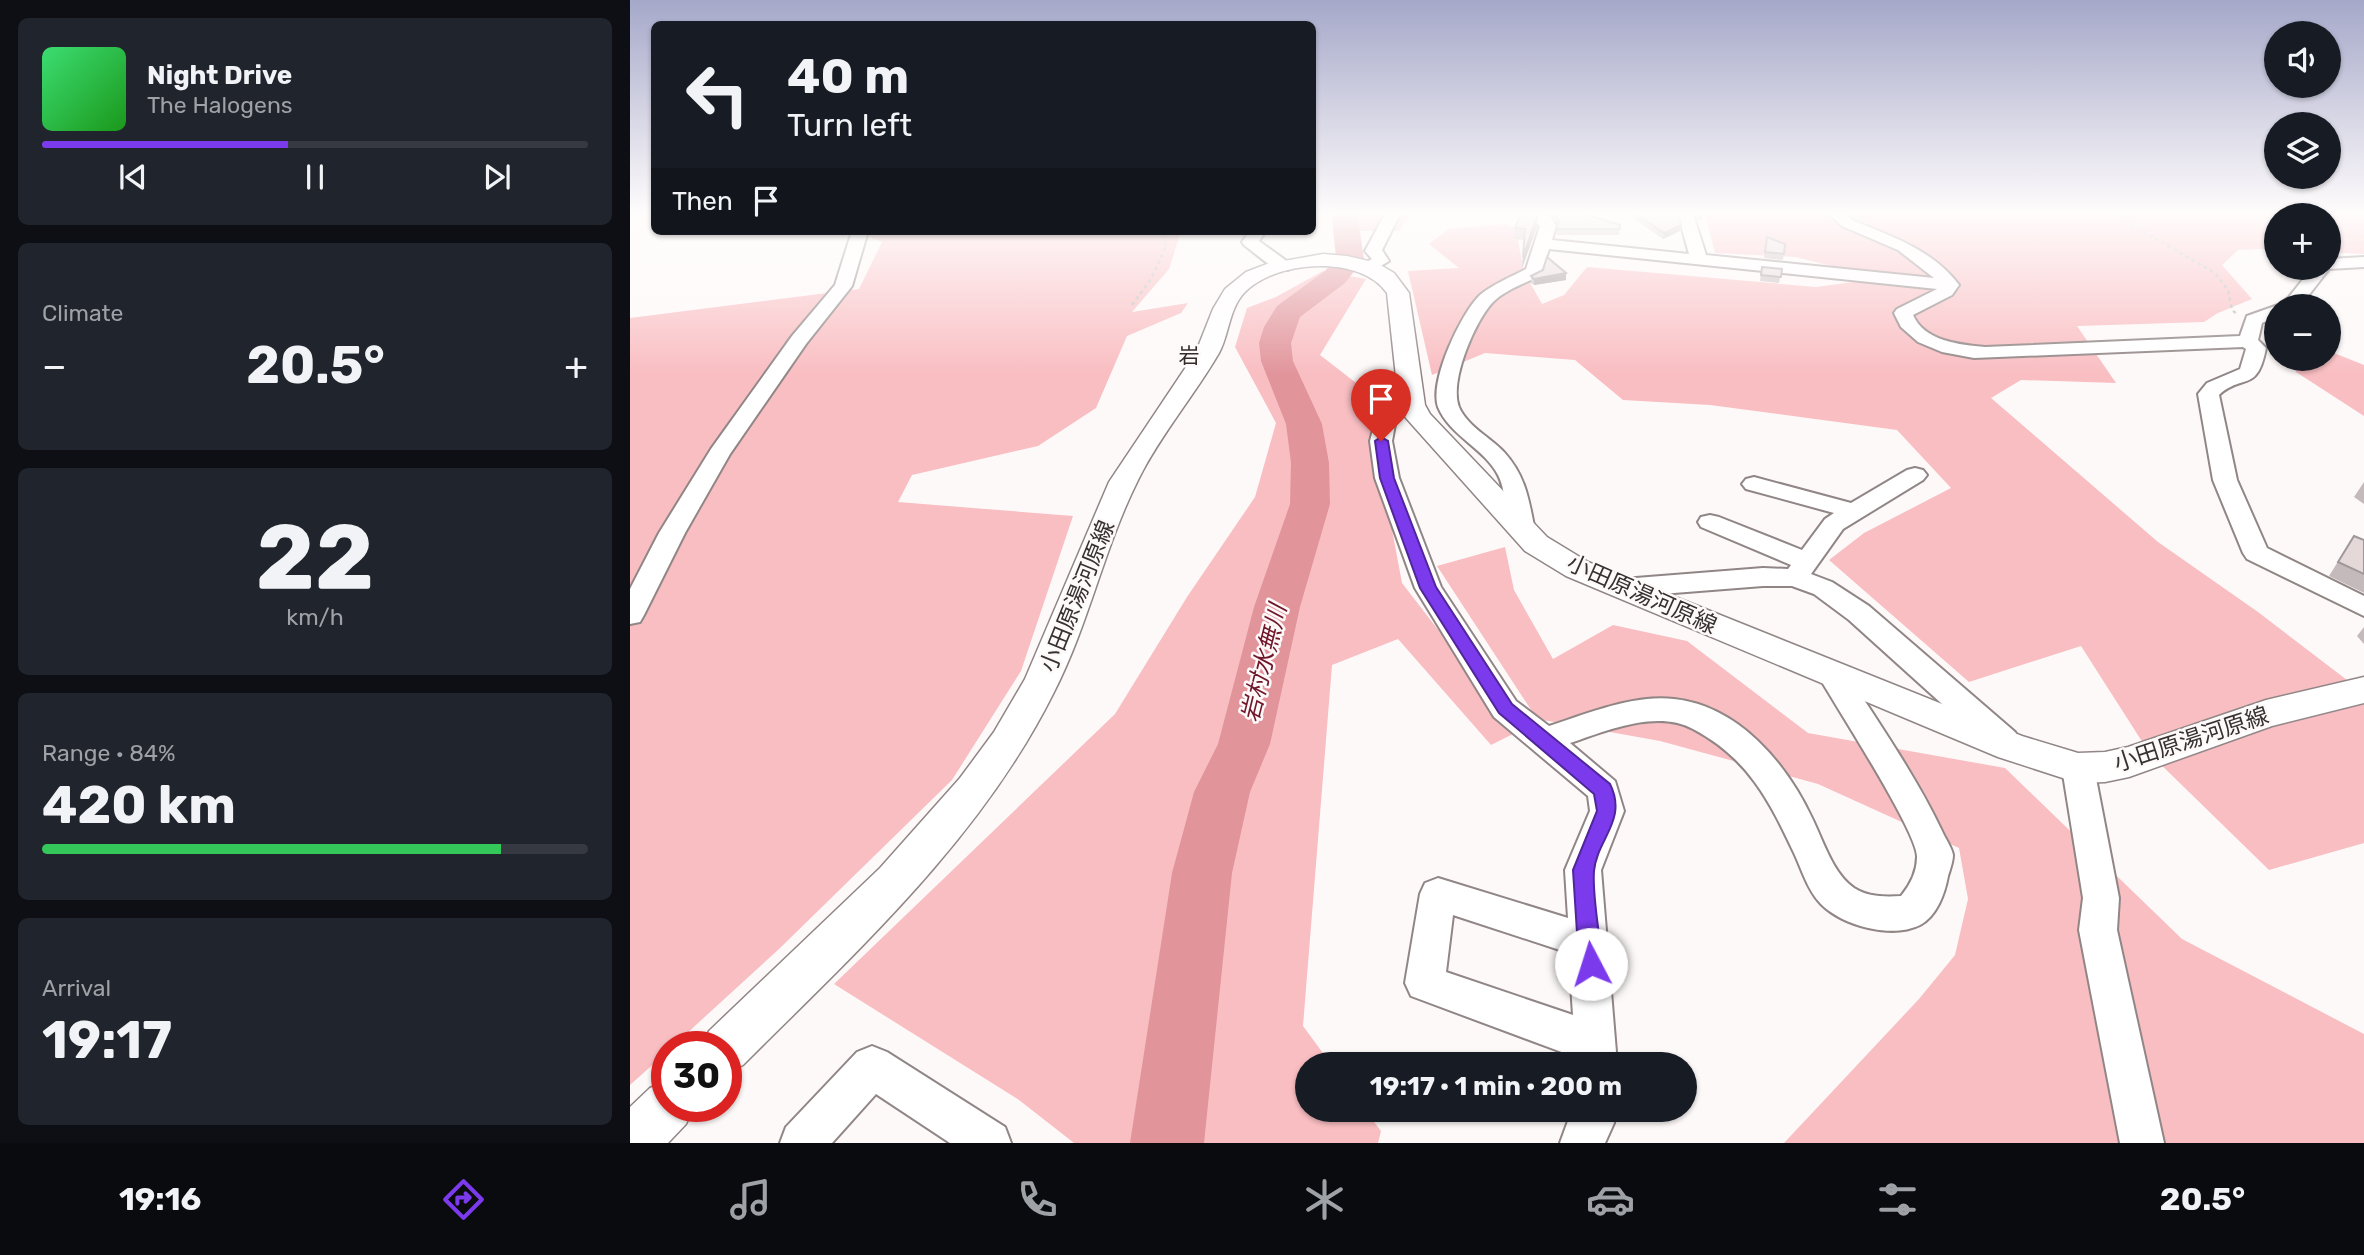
<!DOCTYPE html>
<meta charset="utf-8">
<style>
:root{--surface:#171b24;--page:#20242c;--text:#f1f3f6;--muted:#9ea1a6;--line:#363941;--accent:#7c3aed}
body{margin:0;font-family:Rubik,"Noto Sans JP",sans-serif;background:var(--page);color:var(--text);height:100vh;display:flex;flex-direction:column;font-size:26px;white-space:nowrap}
*{box-sizing:border-box;margin:0}
p{font-size:23px;color:var(--muted)}
.icon{flex:none;width:38px;height:38px;fill:none;stroke:currentColor;stroke-width:2;stroke-linecap:round;stroke-linejoin:round}
.map{position:relative;flex:1;overflow:hidden}
.sheet{display:flex;flex-direction:column;gap:18px;padding:18px;background:#0d0f14;width:630px}
.sheet>*{flex:none}
.hud{position:absolute;left:21px;top:21px;width:665px;height:214px;border-radius:10px;box-shadow:0 2px 5px #0004;background:#171b24;color:var(--text);overflow:hidden}
.tools{position:absolute;left:1634px;top:21px;display:grid;gap:14px}
.tools a{display:grid;place-items:center;width:77px;height:77px;border-radius:50%;background:var(--surface);box-shadow:0 2px 5px #0004;font-size:35px}
.speed{position:absolute;left:21px;top:1031px;display:flex;gap:14px;font-size:35px;font-weight:700;text-align:center}
.speed>*{display:grid;place-content:center;width:91px;height:91px;border-radius:50%;background:var(--surface);box-shadow:0 2px 5px #0004;line-height:1}
.speed .limit{border:10px solid #d22;background:#fff;color:#111}
.pin{position:absolute;display:grid;place-items:center;width:60px;height:60px;color:#fff;margin:-72px -30px;border-radius:50% 50% 50% 0;rotate:-45deg;box-shadow:0 0 7px #0007}
.pin .icon{rotate:45deg}
.me{position:absolute;width:77px;margin:-38px;rotate:355deg;stroke-linejoin:round;filter:drop-shadow(0 0 5px #0008)}
.turn{display:flex;align-items:center;gap:24px;height:147px;padding:0 21px;font-size:32px}
.turn .icon{width:91px;height:91px;stroke-width:2.5}
.turn b{display:block;font-size:49px;line-height:60px}
.then{display:flex;align-items:center;height:66px;padding:0 21px;background:#0003;gap:14px;font-size:26px}
.big{font-size:52px;font-weight:700;line-height:1.1}
.sheet .card{flex:1;display:flex;flex-direction:column;justify-content:center;gap:10px;min-width:0;padding:0 24px;border-radius:10px;background:var(--page)}
.sheet .dial{align-items:center;gap:0}
.dial b{font-size:91px;line-height:1}
.song{display:flex;align-items:center;gap:21px}
.cover{width:84px;height:84px;border-radius:10px;background:linear-gradient(135deg,hsl(140 70% 55%),hsl(120 70% 35%))}
.played{height:7px;border-radius:4px;background:linear-gradient(90deg,var(--accent) 45%,var(--line) 45%)}
.keys{display:flex;justify-content:space-around;direction:ltr}
.heat{display:flex;justify-content:space-between;align-items:center;font-size:38px;direction:ltr}
.charge{height:10px;border-radius:5px;background:linear-gradient(90deg,#34c759 84%,var(--line) 0)}
.trip{position:absolute;left:665px;top:1052px;width:402px;height:70px;border-radius:35px;background:var(--surface);box-shadow:0 2px 5px #0004;font-weight:700;line-height:70px;text-align:center}
.tabs{display:flex;height:112px;justify-content:space-around;align-items:center;background:#090b0e;color:var(--muted)}
.tabs .icon{width:49px;height:49px}
.tabs .on{color:var(--accent)}
.tabs b{font-size:32px;color:var(--text)}
main{display:flex;flex:1;min-height:0}
.map>svg:first-child{display:block}
</style>
<main>
<section class="sheet">
<div class="card">
<div class="song"><i class="cover"></i><div><b>Night Drive</b><p>The Halogens</p></div></div>
<div class="played"></div>
<div class="keys"><svg class="icon" aria-label="previous" viewBox="0 0 24 24"><path d="M18 5L8 12l10 7zM5 5v14"/></svg><svg class="icon" aria-label="pause" viewBox="0 0 24 24"><path d="M8 5v14M16 5v14"/></svg><svg class="icon" aria-label="next" viewBox="0 0 24 24"><path d="M6 5l10 7-10 7zM19 5v14"/></svg></div>
</div>
<div class="card"><p>Climate</p>
<div class="heat"><a>−</a><b class="big">20.5°</b><a>+</a></div>
</div>
<div class="card dial"><b>22</b><p>km/h</p></div>
<div class="card"><p>Range · 84%</p><b class="big">420 km</b><div class="charge"></div></div>
<div class="card"><p>Arrival</p><b class="big">19:17</b></div>
</section>
<div class="map">
<svg width="1734" height="1143" viewBox="0 0 1734 1143">
<rect width="100%" height="100%" fill="#fef9f9"/>
<g fill="#f9bec2">
<path d="M709,214H780L769,231H717Z"/>
<path d="M1075,214H1734V254L1699,252V215H1647V248L1608,250L1592,265L1622,299L1588,313L1574,322L1447,326L1486,383L1391,380L1361,398L1528,542L1628,612L1734,693V843L1639,870L1520,754L1451,646L1339,682L1199,560L1234,533L1321,488L1267,430L1080,405L993,400L945,360L855,353L802,375L778,271L829,268L799,244L819,229L877,224L886,230L894,272L912,304L934,295L957,267L1186,287L1268,276L1217,270L1166,257L1085,253Z"/>
<path d="M225,231H551L539,269L502,312L558,303L551,313L497,336L466,408L408,446L282,475L268,502L443,516L391,671L322,780L149,949L43,1046H37V1052L0,1085V318L229,289L252,242Z"/>
<path d="M693,271L736,279L690,355L743,396L740,412L772,583L887,732L861,745L768,639L702,665L673,1026L701,1064H677V1110H735L751,1131L748,1143H444L389,1100L204,984L485,714L557,597L625,497L646,423L605,347L617,308L646,297Z"/>
<path d="M1699,351L1734,365V416L1666,372L1662,359H1699Z"/>
<path d="M875,547L884,590L923,659L983,625L1057,641L1178,733L1375,768L1552,939L1734,1034V1143H1154L1289,999L1325,955L1338,899L1329,848L1188,784L1030,741L907,719L807,566Z"/>
</g>
<g fill="none" stroke-linecap="round" stroke-linejoin="round">
<path fill="#e1959b" fill-rule="evenodd" d="M705,214H731L728,218L734,259L715,283L670,317L661,343L663,361L692,424L699,463L700,504L670,607L640,744L620,792L602,873L574,1143H500L542,873L564,792L588,744L624,607L660,504L661,463L656,424L631,361L629,343L634,327L647,306L695,271L706,258L702,217Z"/>
<g stroke="#918686" stroke-width="4">
<g id="minor">
<path d="M755,214H770L752,250L759,261L744,270H732L730,266L742,259L735,251Z"/>
<path d="M897,214H915L922,218L926,226L922,240L1059,254L1048,214H1063L1076,255L1304,278L1268,250L1212,226L1199,214H1216L1222,220C1261,236 1303,250 1329,285L1322,295L1283,315C1294,341 1330,345 1355,347L1610,336L1617,316L1648,305L1659,297L1682,268H1699V259L1734,257V267L1699,269L1671,305L1647,306V317L1632,323L1628,340L1636,348C1627,394 1613,373 1589,395L1607,480L1637,548L1734,596V616L1617,559L1613,553L1583,480L1568,394L1577,383L1610,369L1616,349L1613,347L1344,358L1312,352L1288,342L1271,327L1264,313L1267,309L1307,289L919,249L910,276C895,283 875,290 863,302C845,321 819,381 829,407C837,426 861,438 874,452C896,476 899,501 905,531L902,536L893,539L884,536C873,519 878,494 868,475C854,448 820,436 808,407C799,381 831,313 850,295C863,284 881,277 896,269L910,226Z"/>
<path d="M222,231H238L222,286L176,344L100,454L55,533L14,615L10,622L0,624V589L29,533L81,449L162,336L205,285Z"/>
<path d="M620,231H636L629,241L658,262L660,266L658,270H646L614,245L612,242Z"/>
<path d="M782,399L789,401L793,405L789,409L766,419L762,441L769,478L811,587L886,701L919,726C956,714 1004,694 1044,699C1109,706 1157,764 1183,820C1194,843 1203,873 1224,888C1238,897 1255,897 1271,896C1280,885 1287,872 1287,857C1288,833 1205,705 1188,675L1193,667L1203,664L1213,667C1247,721 1285,774 1312,831C1315,838 1322,848 1323,855C1323,861 1320,870 1318,876C1315,893 1307,916 1290,925C1262,939 1213,926 1191,904C1178,891 1172,870 1164,853C1139,800 1118,758 1063,729C1027,709 976,731 940,743L985,781L994,811L971,870L987,1064H945V1057L781,996L775,983L790,894L795,883L808,878L938,918L935,870L960,811L958,796L864,717L785,588L745,478L740,441L748,411ZM823,915L939,953L943,1015L816,972Z"/>
<path d="M1285,468L1293,470L1297,475L1293,480L1213,529L1181,574L1202,582L1239,606L1385,732L1390,741L1385,750L1374,753L1363,750L1219,620L1184,594L1162,586H1133L993,597L984,594L980,588L984,582L993,579L1133,568L1158,569L1161,565L1071,527L1068,522L1071,517L1080,515L1089,517L1172,550L1195,519L1204,513L1116,489L1112,484L1116,479L1124,477L1221,503L1277,470Z"/>
<path d="M1448,755L1459,759L1464,768L1489,898L1487,930L1534,1143H1490L1449,930L1453,898L1432,768L1437,759Z"/>
<path d="M242,1046L257,1052L375,1127L381,1143H320L246,1094L202,1143H150L156,1127L227,1052Z"/>
<path d="M942,1110H985L984,1123L975,1143H930Z"/>
</g>
</g>
<g stroke="#918686" stroke-width="3">
<g id="major">
<path d="M693,254L717,256L747,263L764,273L779,293L795,405L800,414L917,537L958,562L1392,736L1448,753L1475,752L1498,747L1636,700L1734,677V703L1642,726L1499,777L1475,782L1448,783L1368,757L936,576L895,551L776,418L769,405L757,293C730,254 645,260 614,293C599,309 599,335 589,353C564,396 531,434 509,478C474,547 459,624 424,692C351,839 227,951 113,1065L96,1073V1046H72L79,1031L250,868L330,778L364,732L395,679L479,482L566,352L583,309L595,289L616,272L637,264Z"/>
<path d="M37,1081V1106H64L56,1124L38,1143H0V1107L20,1088Z"/>
</g>
</g>
<g stroke="#c1bcbc" stroke-width="2.5" stroke-dasharray="3.5 3.5" stroke-linecap="butt">
<path d="M1483,214L1585,273L1598,290L1602,310L1607,314"/>
<path d="M502,305L521,279L536,246L533,236L525,231"/>
</g>
<use href="#minor" fill="#fff" fill-rule="evenodd"/>
<use href="#major" fill="#fff" fill-rule="evenodd"/>
</g>
<g fill="#c5babb">
<path d="M919,214H955L990,225L989,235H926L928,225L924,217Z"/>
<path d="M997,214H1048L1051,225L1050,231L1033,239Z"/>
<path d="M1064,214H1072V219L1068,221Z"/>
<path d="M907,216V227L892,268L894,240L884,239L885,228Z"/>
<path d="M1137,237L1155,244L1153,260L1134,258Z"/>
<path d="M1132,267L1152,269L1149,283L1130,281Z"/>
<path d="M913,270L936,273V280L904,285L901,283V276Z"/>
<path d="M1734,482V504L1724,497Z"/>
<path d="M1724,536L1734,540V593L1699,576Z"/>
<path d="M1734,627V644L1727,636Z"/>
</g>
<g fill="#a09798">
<path d="M1072,214V219L1068,221L1069,215Z"/>
<path d="M907,216V227L892,268L893,257Z"/>
<path d="M1051,225L1050,231L1033,239L1034,233Z"/>
<path d="M936,273V280L904,285V279Z"/>
</g>
<g fill="#e5d8d9" stroke="#a09798" stroke-width="2">
<path d="M891,214H905L907,216L893,257L895,229L885,228Z"/>
<path d="M926,214H955L990,225V229H926L929,221Z"/>
<path d="M1006,214H1048L1051,225L1034,233Z"/>
<path d="M1137,237L1155,244L1154,254L1135,252Z"/>
<path d="M917,257L936,273L904,279L901,276L913,270Z"/>
<path d="M1132,267L1152,269L1151,277L1131,275Z"/>
<path d="M1724,536L1734,540V574L1708,562Z"/>
</g>
<linearGradient id="sky" x2="0" y2="1"><stop stop-color="#a5a8c9"/><stop offset="0.57" stop-color="#fffcfc"/><stop offset="1" stop-color="#fffcfc" stop-opacity="0"/></linearGradient>
<rect width="1734" height="374" fill="url(#sky)"/>
<path fill="#7c3aed" stroke="#51269a" stroke-width="2" d="M751,437L758,441L764,478L806,587L882,704L980,784C998,820 967,839 964,871C962,895 970,938 973,964L969,971L961,975L953,971L949,964L943,870L967,811L964,794L869,713L790,588L750,478L745,441Z"/>
<g text-anchor="middle" dominant-baseline="central" stroke-width="5" stroke-linejoin="round" paint-order="stroke">
<g font-size="21" fill="#332a2a" stroke="#fef9f9">
<text x="559" y="355">岩</text>
</g>
<g font-size="23" fill="#373232" stroke="#fef9f9">
<text transform="translate(1012 594) rotate(24)">小田原湯河原線</text>
<text transform="translate(447 596) rotate(-68)">小田原湯河原線</text>
<text transform="translate(1561 739) rotate(-18)">小田原湯河原線</text>
</g>
<g font-size="24" font-style="italic" fill="#6f1629" stroke="#fef9f9">
<text transform="translate(634 663) rotate(-76)">岩村水無川</text>
</g>
</g>
</svg>
<div class="tools">
<a><svg class="icon" aria-label="sound" viewBox="0 0 24 24"><path d="M4 9h4l5-4v14l-5-4H4zM17 9q2 3 0 6"/></svg></a>
<a><svg class="icon" aria-label="layers" viewBox="0 0 24 24"><path d="M12 4l9 5-9 5-9-5zM3 14l9 5 9-5"/></svg></a>
<a>+</a>
<a>−</a>
</div>
<div class="speed"><div class="limit">30</div></div>
<div class="pin" style="left:751px;top:441px;background:#d93025"><svg class="icon" aria-label="arrive" viewBox="0 0 24 24"><path d="M6 21V4h12l-3 4 3 4H6"/></svg></div>
<svg class="me" style="left:961px;top:964px" viewBox="-20 -20 40 40"><circle r="19" fill="#fff"/><path d="M0-13L10 11 0 6-10 11z" fill="#7c3aed"/></svg>
<div class="trip">19:17 · 1 min · 200 m</div>
<div class="hud">
<div class="turn"><svg class="icon" aria-label="left" viewBox="0 0 24 24"><path d="M17 20v-9H6M10 6l-5 5 5 5"/></svg><div><b>40 m</b>Turn left</div></div>
<div class="then">Then<svg class="icon" aria-label="arrive" viewBox="0 0 24 24"><path d="M6 21V4h12l-3 4 3 4H6"/></svg></div>
</div>
</div>
</main>
<nav class="tabs">
<b>19:16</b>
<svg class="icon on" aria-label="directions" viewBox="0 0 24 24"><path d="M12 3l9 9-9 9-9-9zM9 14v-3h6M13 9l2 2-2 2"/></svg>
<svg class="icon" aria-label="music" viewBox="0 0 24 24"><path d="M9 18V5l10-2v13"/><circle cx="6" cy="18" r="3"/><circle cx="16" cy="16" r="3"/></svg>
<svg class="icon" aria-label="phone" viewBox="0 0 24 24"><path d="M5 4h4l2 5-3 2q2 4 5 5l2-3 5 2v4C11 20 4 13 5 4z"/></svg>
<svg class="icon" aria-label="climate" viewBox="0 0 24 24"><path d="M12 3v18M4 7l16 10M4 17L20 7"/></svg>
<svg class="icon" aria-label="car" viewBox="0 0 24 24"><path d="M5 17H2v-5l4-1 3-4h7l3 4 3 1v5h-3M9 17h6M6 11h13"/><circle cx="7" cy="17" r="2"/><circle cx="17" cy="17" r="2"/></svg>
<svg class="icon" aria-label="filters" viewBox="0 0 24 24"><path d="M4 7h16M4 17h16"/><circle cx="9" cy="7" r="2"/><circle cx="15" cy="17" r="2"/></svg>
<b>20.5°</b>
</nav>
